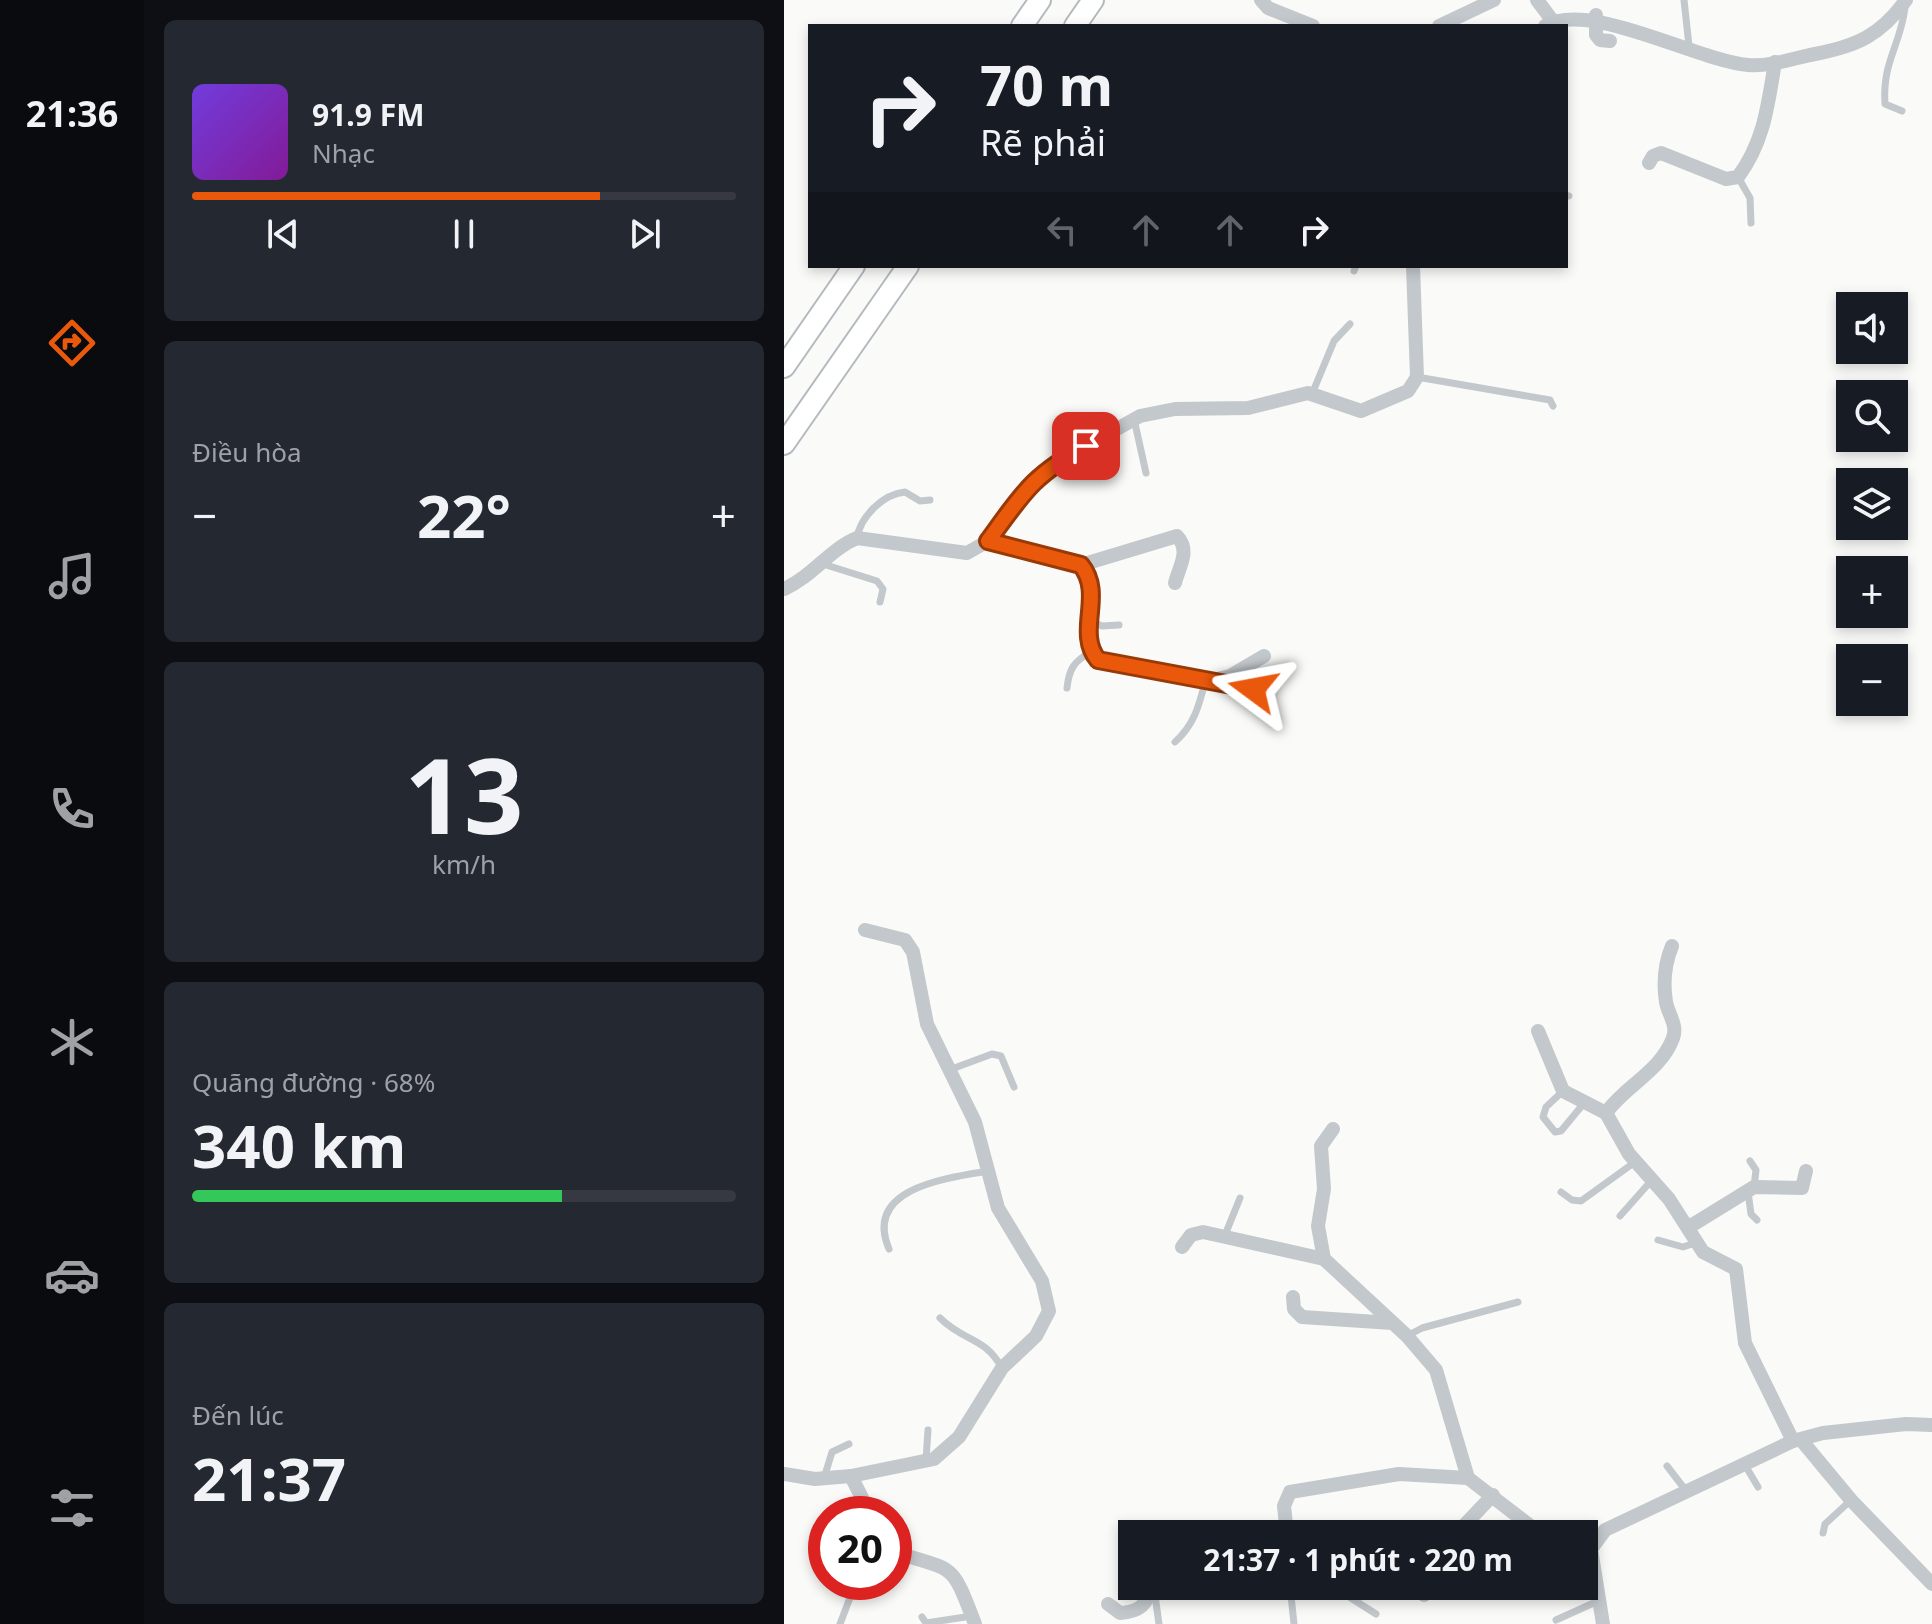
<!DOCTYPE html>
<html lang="vi">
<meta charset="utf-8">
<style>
:root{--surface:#171b24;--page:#242831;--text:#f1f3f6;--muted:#9ea1a6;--line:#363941;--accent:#ea580c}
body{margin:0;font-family:"Noto Sans",sans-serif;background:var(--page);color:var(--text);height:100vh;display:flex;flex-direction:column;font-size:30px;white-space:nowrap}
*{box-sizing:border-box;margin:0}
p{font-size:26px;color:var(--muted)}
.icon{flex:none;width:44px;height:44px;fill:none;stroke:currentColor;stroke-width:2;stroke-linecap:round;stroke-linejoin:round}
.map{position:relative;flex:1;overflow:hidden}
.sheet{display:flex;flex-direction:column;gap:20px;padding:20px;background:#0d0f14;width:640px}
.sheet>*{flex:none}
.guide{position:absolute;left:24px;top:24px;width:760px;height:244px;border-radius:0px;box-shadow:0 4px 12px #0003;background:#171b24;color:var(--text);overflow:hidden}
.controls{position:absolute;left:1052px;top:292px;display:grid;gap:16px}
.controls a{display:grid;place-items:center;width:72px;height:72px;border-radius:0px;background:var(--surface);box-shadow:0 4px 12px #0003;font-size:40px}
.speed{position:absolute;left:24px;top:1496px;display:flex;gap:16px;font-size:40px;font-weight:700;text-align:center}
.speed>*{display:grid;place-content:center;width:104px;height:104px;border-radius:50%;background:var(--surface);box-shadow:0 4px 12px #0003;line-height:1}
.speed .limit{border:12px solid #d22;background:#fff;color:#111}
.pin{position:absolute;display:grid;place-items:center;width:68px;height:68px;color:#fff;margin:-34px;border-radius:16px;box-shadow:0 4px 12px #0006}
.me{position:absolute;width:88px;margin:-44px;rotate:283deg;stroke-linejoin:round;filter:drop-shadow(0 0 6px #0008)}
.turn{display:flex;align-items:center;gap:28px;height:168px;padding:0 40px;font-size:36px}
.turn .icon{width:104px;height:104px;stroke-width:2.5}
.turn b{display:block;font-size:56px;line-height:68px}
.lanes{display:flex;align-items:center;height:76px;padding:0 40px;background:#0003;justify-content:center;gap:40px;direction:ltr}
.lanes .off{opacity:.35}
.big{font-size:60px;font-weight:700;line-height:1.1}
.sheet .widget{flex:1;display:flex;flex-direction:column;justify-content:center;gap:12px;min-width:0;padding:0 28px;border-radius:12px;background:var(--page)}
.sheet .dial{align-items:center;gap:0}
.dial b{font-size:104px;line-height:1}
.song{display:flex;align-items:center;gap:24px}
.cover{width:96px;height:96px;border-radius:12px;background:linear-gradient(135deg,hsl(260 70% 55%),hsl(290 70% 35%))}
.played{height:8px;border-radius:4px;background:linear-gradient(90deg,var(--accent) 75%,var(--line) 75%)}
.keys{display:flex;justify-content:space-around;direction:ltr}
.heat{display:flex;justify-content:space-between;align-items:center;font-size:44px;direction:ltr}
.charge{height:12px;border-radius:6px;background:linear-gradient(90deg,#34c759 68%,var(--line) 0)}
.trip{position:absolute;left:334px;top:1520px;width:480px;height:80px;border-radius:0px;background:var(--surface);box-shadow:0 4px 12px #0003;font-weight:700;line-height:80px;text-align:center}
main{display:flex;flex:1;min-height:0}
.menu{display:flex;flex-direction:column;width:144px;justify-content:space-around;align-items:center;background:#090b0e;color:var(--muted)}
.menu .icon{width:56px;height:56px}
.menu .active{color:var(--accent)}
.menu b{font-size:36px;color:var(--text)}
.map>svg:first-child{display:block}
</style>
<main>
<nav class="menu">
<b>21:36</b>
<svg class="icon active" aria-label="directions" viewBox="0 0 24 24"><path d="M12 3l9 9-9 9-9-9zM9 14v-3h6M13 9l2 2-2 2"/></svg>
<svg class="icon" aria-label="music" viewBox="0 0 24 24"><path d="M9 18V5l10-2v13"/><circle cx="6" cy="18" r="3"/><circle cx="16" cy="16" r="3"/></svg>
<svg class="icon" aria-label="phone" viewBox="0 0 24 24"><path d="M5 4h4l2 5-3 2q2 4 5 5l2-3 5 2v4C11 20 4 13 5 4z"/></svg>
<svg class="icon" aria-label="climate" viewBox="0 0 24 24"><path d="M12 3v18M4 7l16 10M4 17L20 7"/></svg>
<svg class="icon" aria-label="car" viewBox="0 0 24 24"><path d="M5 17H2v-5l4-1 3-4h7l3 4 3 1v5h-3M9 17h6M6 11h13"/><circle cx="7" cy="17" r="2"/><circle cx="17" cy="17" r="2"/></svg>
<svg class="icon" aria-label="filters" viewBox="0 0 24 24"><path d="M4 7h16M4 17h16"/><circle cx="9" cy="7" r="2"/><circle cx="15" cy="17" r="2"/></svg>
</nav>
<section class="sheet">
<div class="widget">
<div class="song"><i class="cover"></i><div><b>91.9 FM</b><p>Nhạc</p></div></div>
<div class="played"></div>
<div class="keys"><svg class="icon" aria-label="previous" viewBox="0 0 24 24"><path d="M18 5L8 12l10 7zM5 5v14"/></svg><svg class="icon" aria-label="pause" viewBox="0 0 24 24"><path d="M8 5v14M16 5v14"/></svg><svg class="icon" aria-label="next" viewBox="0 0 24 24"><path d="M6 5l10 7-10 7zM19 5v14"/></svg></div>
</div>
<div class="widget"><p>Điều hòa</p>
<div class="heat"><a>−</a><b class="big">22°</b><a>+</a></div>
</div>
<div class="widget dial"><b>13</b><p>km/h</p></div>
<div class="widget"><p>Quãng đường · 68%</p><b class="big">340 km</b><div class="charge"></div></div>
<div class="widget"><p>Đến lúc</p><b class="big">21:37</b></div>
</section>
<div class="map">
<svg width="1148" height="1624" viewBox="0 0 1148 1624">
<rect width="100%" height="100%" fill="#fafaf8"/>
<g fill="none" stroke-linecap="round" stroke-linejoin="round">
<g stroke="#b3babf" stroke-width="24">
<g id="secondary">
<path d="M238,26L256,0"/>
<path d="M291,26L309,0"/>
<path d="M0,367L70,266"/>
<path d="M0,444L124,266"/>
</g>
</g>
<g stroke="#c3c8cc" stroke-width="7">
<path d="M900,0L905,46"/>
<path d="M1118,111L1101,104C1098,61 1117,45 1121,7"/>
<path d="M954,177L966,198L967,223"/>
<path d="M782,195L785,196"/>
<path d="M570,271L572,266"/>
<path d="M633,377L766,400L769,406"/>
<path d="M528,394L550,341L566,324"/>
<path d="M350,419L362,473"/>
<path d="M73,538C76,517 99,494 121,492L136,501L146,500"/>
<path d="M39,564L93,581L99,589L96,602"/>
<path d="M306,621L318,626L335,625"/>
<path d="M441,682L469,689L485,716"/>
<path d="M283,688C285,669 290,661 307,652"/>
<path d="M391,742C410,725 415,706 421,682"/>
<path d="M165,1070L208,1054L217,1056L230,1087"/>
<path d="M779,1091L762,1107L759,1117L771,1132L777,1131L801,1102"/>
<path d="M966,1161L972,1170L970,1187"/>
<path d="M777,1192L788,1200L797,1201L851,1162"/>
<path d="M964,1192L967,1214L973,1220"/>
<path d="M836,1216L867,1181"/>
<path d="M441,1235L456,1198"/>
<path d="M874,1240L899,1247L914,1242"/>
<path d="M105,1249C79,1188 162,1178 205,1171"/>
<path d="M156,1318C180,1342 200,1336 218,1368"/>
<path d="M623,1336L638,1328L734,1302"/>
<path d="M142,1460L144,1430"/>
<path d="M961,1465L974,1487"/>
<path d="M883,1466L903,1492"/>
<path d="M40,1478L48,1452L65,1444"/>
<path d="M1039,1533L1041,1524L1067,1500"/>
<path d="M506,1586L510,1624"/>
<path d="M548,1586L592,1614"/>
<path d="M370,1588L375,1624"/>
<path d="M138,1617L142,1623L188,1616"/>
<path d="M772,1620L814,1601"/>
<path d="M56,1624L67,1595L78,1582"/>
</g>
<g stroke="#c3c8cc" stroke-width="14">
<path d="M477,0L484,8L529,26"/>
<path d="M753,0L768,20"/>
<path d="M812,15V35L816,40L826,41"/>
<path d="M655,26L710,0"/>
<path d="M761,26C806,0 911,60 964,65C986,67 1010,58 1031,54C1073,46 1097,35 1122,0"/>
<path d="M865,163L869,156L877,153L942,179L954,177C980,142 984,105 991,62"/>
<path d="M204,541L297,565C321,595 291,632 314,660L421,682L446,676L480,656"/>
<path d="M297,565L393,536C407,551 395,566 391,583"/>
<path d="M0,589C29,576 46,549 73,538L183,553L204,541L245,484L260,470L356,416L391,409L464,408L524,393L577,411L624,391L633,377L629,266"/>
<path d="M754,1031L779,1091L822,1113L845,1154L885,1199L919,1252L952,1269L961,1343L1009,1441"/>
<path d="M822,1113C841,1086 877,1071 889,1038C894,1025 884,1014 882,1002C879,983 881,963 888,946"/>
<path d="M549,1129L537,1146L540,1189L534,1226L540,1259L623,1336L652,1370L684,1478"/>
<path d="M905,1227L970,1187L1018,1188L1022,1171"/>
<path d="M398,1247L407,1235L419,1232L540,1259"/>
<path d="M509,1297L510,1309L518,1317L608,1323"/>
<path d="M1018,1441L1067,1500L1148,1584"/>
<path d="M0,1474L31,1479L67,1476L150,1459L175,1437L218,1368L252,1336L265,1311L258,1281L214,1208L191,1122L143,1024L129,952L121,940L81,930"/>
<path d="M67,1476L86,1514"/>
<path d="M503,1534L500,1506L506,1492L615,1474L684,1478L757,1534"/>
<path d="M672,1534L709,1495"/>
<path d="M110,1552C171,1571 167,1561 191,1624"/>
<path d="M640,1595L642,1586"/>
<path d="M324,1604L336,1613C355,1612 363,1605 368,1586"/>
<path d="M819,1624L807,1549L821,1530L1009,1441L1039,1433L1122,1424L1148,1425"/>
</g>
<use href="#secondary" stroke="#fff" stroke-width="20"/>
</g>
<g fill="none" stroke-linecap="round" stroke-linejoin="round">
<g stroke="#983908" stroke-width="20">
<path id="route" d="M302,446C248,476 239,493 204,541L297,565C321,595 291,632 314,660L469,689"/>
</g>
<use href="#route" stroke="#ea580c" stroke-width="14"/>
</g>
</svg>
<div class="controls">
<a><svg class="icon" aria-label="sound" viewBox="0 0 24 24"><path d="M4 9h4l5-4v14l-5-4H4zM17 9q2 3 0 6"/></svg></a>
<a><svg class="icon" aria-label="search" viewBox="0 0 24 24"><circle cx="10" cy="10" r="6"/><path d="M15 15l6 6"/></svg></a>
<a><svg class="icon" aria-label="layers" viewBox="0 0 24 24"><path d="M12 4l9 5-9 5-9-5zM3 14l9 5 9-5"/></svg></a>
<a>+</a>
<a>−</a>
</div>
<div class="speed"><div class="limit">20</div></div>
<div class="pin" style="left:302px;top:446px;background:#d93025"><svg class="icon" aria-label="arrive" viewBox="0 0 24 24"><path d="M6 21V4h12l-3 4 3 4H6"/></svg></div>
<svg class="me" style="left:469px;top:689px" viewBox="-20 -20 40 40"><path d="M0-17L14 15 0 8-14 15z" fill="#ea580c" stroke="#fff" stroke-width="4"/></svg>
<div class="trip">21:37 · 1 phút · 220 m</div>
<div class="guide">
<div class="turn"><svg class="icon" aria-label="right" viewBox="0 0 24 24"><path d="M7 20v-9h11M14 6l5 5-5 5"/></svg><div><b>70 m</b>Rẽ phải</div></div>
<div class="lanes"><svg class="icon off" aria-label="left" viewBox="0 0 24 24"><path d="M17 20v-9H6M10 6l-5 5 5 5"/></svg><svg class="icon off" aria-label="ahead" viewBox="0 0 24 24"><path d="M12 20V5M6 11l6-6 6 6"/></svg><svg class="icon off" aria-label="ahead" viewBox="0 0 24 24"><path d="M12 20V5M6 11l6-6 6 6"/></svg><svg class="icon" aria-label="right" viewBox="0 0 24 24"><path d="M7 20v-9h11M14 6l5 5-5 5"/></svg></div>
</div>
</div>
</main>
